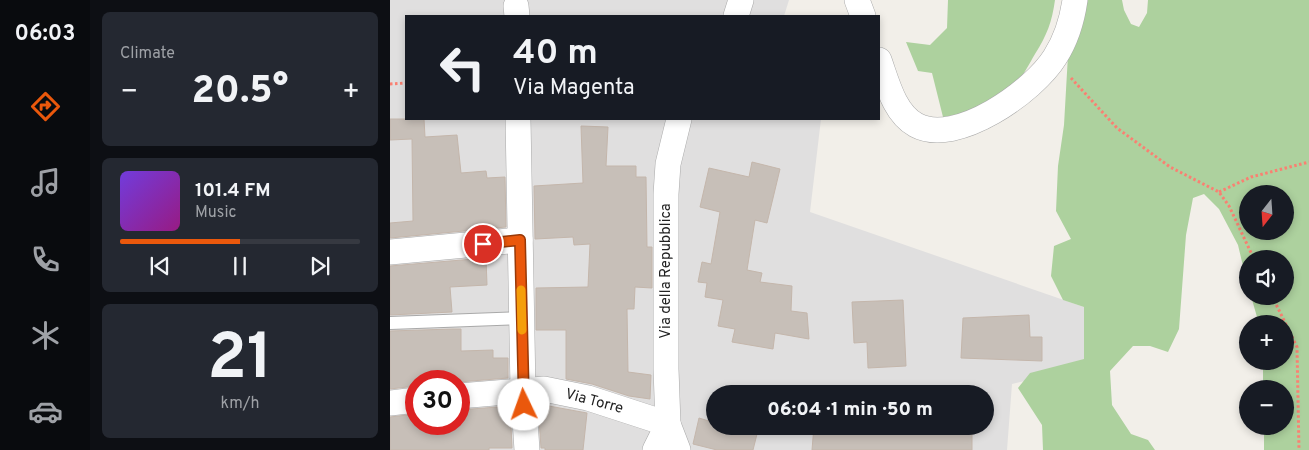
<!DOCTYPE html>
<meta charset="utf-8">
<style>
:root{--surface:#171b24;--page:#242831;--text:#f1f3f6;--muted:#9ea1a6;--line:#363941;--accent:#ea580c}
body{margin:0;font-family:Overpass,sans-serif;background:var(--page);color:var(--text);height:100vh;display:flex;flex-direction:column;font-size:19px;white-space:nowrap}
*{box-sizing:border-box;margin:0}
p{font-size:16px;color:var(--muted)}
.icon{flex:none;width:28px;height:28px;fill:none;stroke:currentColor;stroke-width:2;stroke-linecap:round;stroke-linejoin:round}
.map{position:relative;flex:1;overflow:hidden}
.side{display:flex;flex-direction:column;gap:12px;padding:12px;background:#0d0f14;width:300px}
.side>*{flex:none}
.hud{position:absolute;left:15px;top:15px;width:475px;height:105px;border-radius:0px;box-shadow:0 2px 8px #0003;background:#171b24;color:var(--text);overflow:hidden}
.needle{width:32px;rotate:197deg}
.tools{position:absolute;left:849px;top:185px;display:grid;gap:10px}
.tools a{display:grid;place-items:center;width:55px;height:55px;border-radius:50%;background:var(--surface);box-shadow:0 2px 8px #0003;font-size:25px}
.speed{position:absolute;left:15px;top:370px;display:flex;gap:10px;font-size:25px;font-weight:700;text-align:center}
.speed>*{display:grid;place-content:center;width:65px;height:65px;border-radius:50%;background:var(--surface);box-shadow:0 2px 8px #0003;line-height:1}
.speed .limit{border:8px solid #d22;background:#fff;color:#111}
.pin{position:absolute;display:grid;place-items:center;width:42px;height:42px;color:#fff;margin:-21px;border:2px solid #fff;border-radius:50%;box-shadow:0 1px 5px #0007}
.me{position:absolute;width:55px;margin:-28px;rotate:357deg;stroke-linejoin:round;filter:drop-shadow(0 0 4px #0008)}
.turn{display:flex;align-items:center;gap:18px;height:105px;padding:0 25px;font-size:22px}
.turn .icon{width:65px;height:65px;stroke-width:2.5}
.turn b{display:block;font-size:35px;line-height:42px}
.big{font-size:38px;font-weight:800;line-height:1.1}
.side .widget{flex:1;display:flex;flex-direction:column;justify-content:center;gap:8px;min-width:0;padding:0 18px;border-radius:8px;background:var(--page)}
.side .dial{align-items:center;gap:0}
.dial b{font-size:65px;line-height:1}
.song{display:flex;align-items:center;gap:15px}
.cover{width:60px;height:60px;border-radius:8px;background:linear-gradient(135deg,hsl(260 70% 55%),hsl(310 70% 35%))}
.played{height:5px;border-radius:2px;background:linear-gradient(90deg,var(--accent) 50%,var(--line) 50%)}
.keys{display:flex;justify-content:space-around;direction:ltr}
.heat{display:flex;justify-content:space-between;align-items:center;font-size:28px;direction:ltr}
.trip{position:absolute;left:316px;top:385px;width:288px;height:50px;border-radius:25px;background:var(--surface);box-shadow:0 2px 8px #0003;font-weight:800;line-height:50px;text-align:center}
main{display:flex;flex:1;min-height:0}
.menu{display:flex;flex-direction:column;width:90px;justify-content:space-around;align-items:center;background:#090b0e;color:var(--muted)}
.menu .icon{width:35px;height:35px}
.menu .active{color:var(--accent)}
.menu b{font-size:22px;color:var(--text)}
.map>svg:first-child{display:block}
</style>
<main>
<nav class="menu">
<b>06:03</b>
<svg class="icon active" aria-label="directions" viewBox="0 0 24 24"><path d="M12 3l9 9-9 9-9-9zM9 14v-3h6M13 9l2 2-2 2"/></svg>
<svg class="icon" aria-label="music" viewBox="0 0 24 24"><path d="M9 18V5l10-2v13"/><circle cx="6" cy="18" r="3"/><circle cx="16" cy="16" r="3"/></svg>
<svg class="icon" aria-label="phone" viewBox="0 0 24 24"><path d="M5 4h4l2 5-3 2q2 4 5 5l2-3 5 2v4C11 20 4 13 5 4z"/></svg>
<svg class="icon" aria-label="climate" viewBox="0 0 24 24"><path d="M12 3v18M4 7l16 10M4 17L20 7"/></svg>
<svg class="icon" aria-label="car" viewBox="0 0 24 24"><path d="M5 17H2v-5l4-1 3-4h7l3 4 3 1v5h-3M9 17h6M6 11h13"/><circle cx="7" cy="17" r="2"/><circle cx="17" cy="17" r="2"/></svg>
</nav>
<section class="side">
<div class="widget"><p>Climate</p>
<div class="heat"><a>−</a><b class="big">20.5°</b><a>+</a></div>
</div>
<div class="widget">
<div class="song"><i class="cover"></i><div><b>101.4 FM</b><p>Music</p></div></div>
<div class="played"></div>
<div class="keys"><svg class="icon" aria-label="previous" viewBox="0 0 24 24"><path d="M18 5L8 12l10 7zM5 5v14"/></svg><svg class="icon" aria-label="pause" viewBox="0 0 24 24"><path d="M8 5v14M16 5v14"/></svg><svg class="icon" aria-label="next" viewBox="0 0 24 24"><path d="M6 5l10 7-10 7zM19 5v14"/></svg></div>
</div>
<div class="widget dial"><b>21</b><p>km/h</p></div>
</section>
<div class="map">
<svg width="919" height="450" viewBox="0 0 919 450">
<rect width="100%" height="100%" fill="#f2efe9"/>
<path fill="#e0dfdf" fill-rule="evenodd" d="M0,0H399L394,16H16V119H431L420,212L694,307V367L622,384L617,450H0ZM26,381H69V424H26ZM325,394H595V426H325Z"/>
<g fill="#add19e" fill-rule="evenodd">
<path d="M558,0H665C662,22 657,35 645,54C639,64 634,75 626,83C609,102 577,114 553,117L542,73L528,71L516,42L540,45L557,28Z"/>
<path d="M694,0H732L734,10L741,24L749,27L757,13L758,0H919V450H874V426H895V389H873V361H895V324H869L861,296H895V259H858L857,283L848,245L829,209L814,194L803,198L796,235L789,329L778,352L760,346H743L720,371L722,405L741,434L758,440L765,450H653L652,425L628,388L640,373L694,359V307L673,300L661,276L664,246L681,239L666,211L668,166L674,125L678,55ZM858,194H895V231H858Z"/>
</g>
<g fill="#c7bfb8" stroke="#c4b6ab">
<path d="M0,119H34L35,137L67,135L71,173L96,171L97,178L115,177L116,227L0,238V223L23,221L22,139L0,140Z"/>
<path d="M191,126L218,127L216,166H246V177H256L257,247H262V288L245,287L244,309H237L238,372L261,375L260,399L239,396L202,384L176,379V330H146V288L198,287L200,244L184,245L183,237L145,239L144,186L193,183Z"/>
<path d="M362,162L390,169L377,223L365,220L357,270L372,273L370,282L402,286L401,311L417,313L419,339L385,333L383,349L342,342L345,329L328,326L333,300L315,297L317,283L308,282L312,262L321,264L330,212L310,207L319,168L359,177Z"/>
<path d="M96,258L97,285L60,287L62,312L0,315V266Z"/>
<path d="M513,300L516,366L478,368L477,342L464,343L462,302Z"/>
<path d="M639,315L640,337H652V361L571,358L573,318Z"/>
<path d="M63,329H71V351L103,350V358H118V378L69,382L26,381V386L0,389V331Z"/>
<path d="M148,404L197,413L193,450H155V448H151Z"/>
<path d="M120,406L122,448H99V450H0V417L26,414V424H69V410Z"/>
<path d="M325,409V426H369L363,450H327L303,444L309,418L322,422Z"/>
<path d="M424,426H461L533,431V426H582V450H422Z"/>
</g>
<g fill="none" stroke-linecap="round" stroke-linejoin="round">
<g stroke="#a9a9a9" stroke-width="14">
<path id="service" d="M0,323L131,318"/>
</g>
<g stroke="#a9a9a9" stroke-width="26">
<g id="minor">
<path d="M467,0L473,16"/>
<path d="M126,6L127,16"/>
<path d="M346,16L351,0"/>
<path d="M489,60C497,82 504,113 526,125C566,147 644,91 665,57C676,40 682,21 685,0"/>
<path d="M128,119L133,390L137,450"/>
<path d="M0,252L130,240"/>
<path d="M69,396L154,389L198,398L278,424"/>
<path d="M0,403L26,400"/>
<path d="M265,450L278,424"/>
<path d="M288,450L278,424L276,369V194L278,164L289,119"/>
</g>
</g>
<g stroke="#fa8072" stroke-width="3" stroke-dasharray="2.5 2.5" stroke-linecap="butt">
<path d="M681,78L727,128L780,167L829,192L839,206L864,259"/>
<path d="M0,84L16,83"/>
<path d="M829,192L861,177L919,162"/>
<path d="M882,296L907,347L909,450"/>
</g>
<use href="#service" stroke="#fff" stroke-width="12"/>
<use href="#minor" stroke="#fff" stroke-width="25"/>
</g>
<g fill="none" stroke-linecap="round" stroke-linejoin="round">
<g stroke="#983908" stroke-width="12">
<path id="route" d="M93,244L130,240L134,405"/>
</g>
<use href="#route" stroke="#ea580c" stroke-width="9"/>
<path stroke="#f59e0b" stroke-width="9" d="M131,290L132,330"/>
</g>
<g text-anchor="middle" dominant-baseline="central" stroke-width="4" stroke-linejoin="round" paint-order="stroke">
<g font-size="15" fill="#222" stroke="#fff">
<text transform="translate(276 271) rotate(-90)">Via della Repubblica</text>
<text transform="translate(204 402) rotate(15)">Via Torre</text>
</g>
</g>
</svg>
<div class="tools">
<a><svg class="needle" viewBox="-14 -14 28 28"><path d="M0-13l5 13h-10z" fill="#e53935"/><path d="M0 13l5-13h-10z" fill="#9ea1a6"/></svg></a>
<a><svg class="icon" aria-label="sound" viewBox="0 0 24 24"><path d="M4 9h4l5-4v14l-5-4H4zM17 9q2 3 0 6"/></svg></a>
<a>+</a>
<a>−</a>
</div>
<div class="speed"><div class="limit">30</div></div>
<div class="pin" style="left:93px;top:244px;background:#d93025"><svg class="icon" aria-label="arrive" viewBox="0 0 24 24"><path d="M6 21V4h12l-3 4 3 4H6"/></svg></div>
<svg class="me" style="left:134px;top:405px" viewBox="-20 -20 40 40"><circle r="19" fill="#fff"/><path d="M0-13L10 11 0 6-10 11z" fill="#ea580c"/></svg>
<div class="trip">06:04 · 1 min · 50 m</div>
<div class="hud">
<div class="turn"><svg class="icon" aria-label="left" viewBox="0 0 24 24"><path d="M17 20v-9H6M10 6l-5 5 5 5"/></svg><div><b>40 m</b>Via Magenta</div></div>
</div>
</div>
</main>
